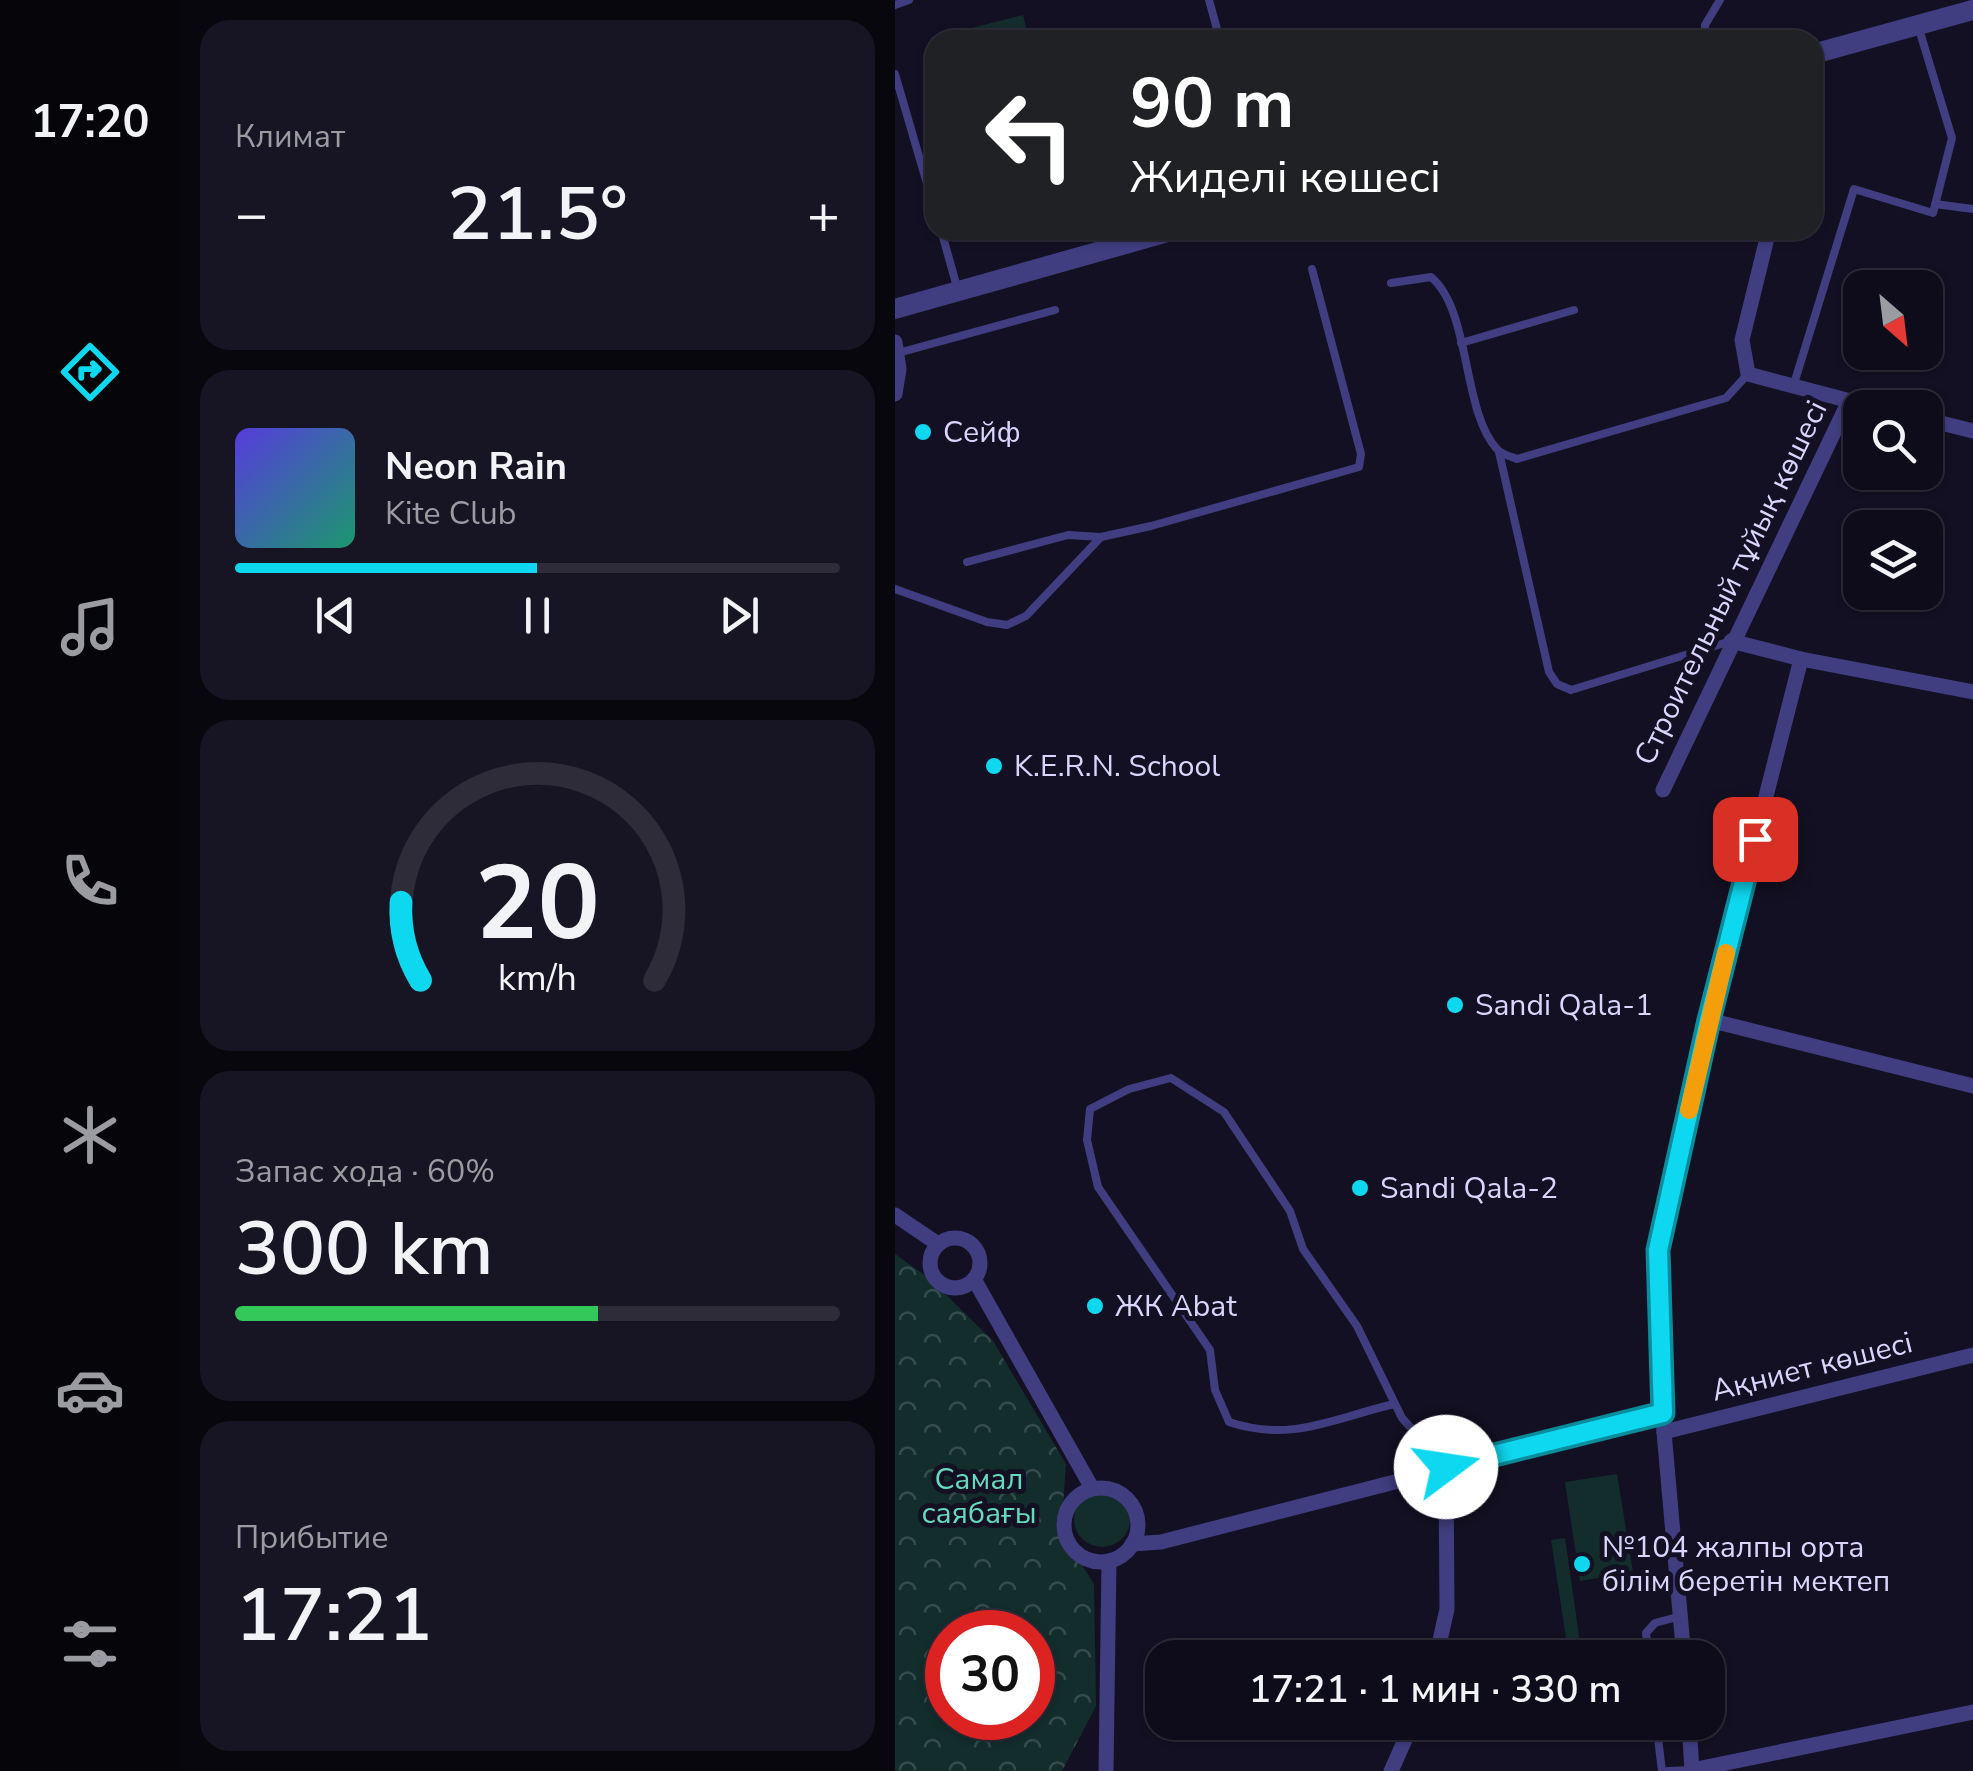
<!DOCTYPE html>
<html lang="ru">
<meta charset="utf-8">
<style>
:root{--surface:#0e0c1a;--page:#171523;--text:#f1f3f6;--muted:#9b9ba2;--line:#2e2c39;--accent:#0ed8ef}
body{margin:0;font-family:"Nunito Sans",sans-serif;background:var(--page);color:var(--text);height:100vh;display:flex;flex-direction:column;font-size:38px;white-space:nowrap}
*{box-sizing:border-box;margin:0}
p{font-size:32px;color:var(--muted)}
.icon{flex:none;width:55px;height:55px;fill:none;stroke:currentColor;stroke-width:2;stroke-linecap:round;stroke-linejoin:round}
.map{position:relative;flex:1;overflow:hidden}
.panel{display:flex;flex-direction:column;gap:20px;padding:20px;background:#08070e;width:715px}
.panel>*{flex:none}
.hud{position:absolute;left:30px;top:30px;width:898px;height:210px;border-radius:30px;box-shadow:0 2px 8px #0004,0 0 0 2px var(--line);background:#202124;color:#fff;overflow:hidden}
.needle{width:65px;rotate:152deg}
.buttons{position:absolute;left:948px;top:270px;display:grid;gap:20px}
.buttons a{display:grid;place-items:center;width:100px;height:100px;border-radius:20px;background:var(--surface);box-shadow:0 2px 8px #0004,0 0 0 2px var(--line);font-size:50px}
.speed{position:absolute;left:30px;top:1610px;display:flex;gap:20px;font-size:50px;font-weight:700;text-align:center}
.speed>*{display:grid;place-content:center;width:130px;height:130px;border-radius:50%;background:var(--surface);box-shadow:0 2px 8px #0004,0 0 0 2px var(--line);line-height:1}
.speed .limit{border:15px solid #d22;background:#fff;color:#111}
.pin{position:absolute;display:grid;place-items:center;width:85px;height:85px;color:#fff;margin:-42px;border-radius:20px;box-shadow:0 5px 15px #0006}
.me{position:absolute;width:110px;margin:-55px;rotate:76deg;stroke-linejoin:round;filter:drop-shadow(0 0 8px #0008)}
.turn{display:flex;align-items:center;gap:35px;height:210px;padding:0 40px;font-size:45px}
.turn .icon{width:130px;height:130px;stroke-width:2.5}
.turn b{display:block;font-size:70px;line-height:85px}
.big{font-size:75px;font-weight:600;line-height:1.1}
.panel .tile{flex:1;display:flex;flex-direction:column;justify-content:center;gap:15px;min-width:0;padding:0 35px;border-radius:30px;background:var(--page)}
.panel .dial{align-items:center;gap:0}
.dial svg{height:260px;overflow:visible;fill:none;stroke:var(--line);stroke-width:7;stroke-linecap:round;text-anchor:middle}
.dial text{fill:var(--text);stroke:none}
.song{display:flex;align-items:center;gap:30px}
.cover{width:120px;height:120px;border-radius:15px;background:linear-gradient(135deg,hsl(250 70% 55%),hsl(160 70% 35%))}
.played{height:10px;border-radius:5px;background:linear-gradient(90deg,var(--accent) 50%,var(--line) 50%)}
.keys{display:flex;justify-content:space-around;direction:ltr}
.heat{display:flex;justify-content:space-between;align-items:center;font-size:55px;direction:ltr}
.charge{height:15px;border-radius:8px;background:linear-gradient(90deg,#34c759 60%,var(--line) 0)}
.trip{position:absolute;left:250px;top:1640px;width:580px;height:100px;border-radius:30px;background:var(--surface);box-shadow:0 2px 8px #0004,0 0 0 2px var(--line);font-weight:600;line-height:100px;text-align:center}
main{display:flex;flex:1;min-height:0}
.dock{display:flex;flex-direction:column;width:180px;justify-content:space-around;align-items:center;background:#06050a;color:var(--muted)}
.dock .icon{width:70px;height:70px}
.dock .current{color:var(--accent)}
.dock b{font-size:45px;color:var(--text)}
.map>svg:first-child{display:block}
</style>
<main>
<nav class="dock">
<b>17:20</b>
<svg class="icon current" aria-label="directions" viewBox="0 0 24 24"><path d="M12 3l9 9-9 9-9-9zM9 14v-3h6M13 9l2 2-2 2"/></svg>
<svg class="icon" aria-label="music" viewBox="0 0 24 24"><path d="M9 18V5l10-2v13"/><circle cx="6" cy="18" r="3"/><circle cx="16" cy="16" r="3"/></svg>
<svg class="icon" aria-label="phone" viewBox="0 0 24 24"><path d="M5 4h4l2 5-3 2q2 4 5 5l2-3 5 2v4C11 20 4 13 5 4z"/></svg>
<svg class="icon" aria-label="climate" viewBox="0 0 24 24"><path d="M12 3v18M4 7l16 10M4 17L20 7"/></svg>
<svg class="icon" aria-label="car" viewBox="0 0 24 24"><path d="M5 17H2v-5l4-1 3-4h7l3 4 3 1v5h-3M9 17h6M6 11h13"/><circle cx="7" cy="17" r="2"/><circle cx="17" cy="17" r="2"/></svg>
<svg class="icon" aria-label="filters" viewBox="0 0 24 24"><path d="M4 7h16M4 17h16"/><circle cx="9" cy="7" r="2"/><circle cx="15" cy="17" r="2"/></svg>
</nav>
<section class="panel">
<div class="tile"><p>Климат</p>
<div class="heat"><a>−</a><b class="big">21.5°</b><a>+</a></div>
</div>
<div class="tile">
<div class="song"><i class="cover"></i><div><b>Neon Rain</b><p>Kite Club</p></div></div>
<div class="played"></div>
<div class="keys"><svg class="icon" aria-label="previous" viewBox="0 0 24 24"><path d="M18 5L8 12l10 7zM5 5v14"/></svg><svg class="icon" aria-label="pause" viewBox="0 0 24 24"><path d="M8 5v14M16 5v14"/></svg><svg class="icon" aria-label="next" viewBox="0 0 24 24"><path d="M6 5l10 7-10 7zM19 5v14"/></svg></div>
</div>
<div class="tile dial"><svg viewBox="0 0 100 80">
<path d="M14 69A42 42 0 1 1 86 69"/>
<path d="M14 69A42 42 0 0 1 8 45" stroke="#0ed8ef"/>
<text x="50" y="56" font-size="32" font-weight="700">20</text>
<text x="50" y="72" font-size="11">km/h</text>
</svg></div>
<div class="tile"><p>Запас хода · 60%</p><b class="big">300 km</b><div class="charge"></div></div>
<div class="tile"><p>Прибытие</p><b class="big">17:21</b></div>
</section>
<div class="map">
<svg width="1078" height="1771" viewBox="0 0 1078 1771">
<defs>
<pattern id="park-crowns" width="20" height="18" patternUnits="userSpaceOnUse" patternTransform="scale(2.5)"><rect width="20" height="18" fill="#132d2c"/><path d="M2 6a3 3 0 1 1 6 0M12 15a3 3 0 1 1 6 0" fill="none" stroke="#354b4c"/></pattern>
</defs>
<rect width="100%" height="100%" fill="#131023"/>
<g fill="#132d2c">
<path d="M128,15L134,40H72L69,30Z"/>
<path d="M722,1474L738,1572L685,1581L670,1482Z"/>
<circle cx="207" cy="1519" r="28"/>
<path d="M670,1538L687,1657H674L656,1540Z"/>
</g>
<path fill="url(#park-crowns)" fill-rule="evenodd" d="M0,1254L35,1279L98,1341L171,1464L166,1532L199,1584L201,1706L167,1771H0ZM52,1632H138V1718H52Z"/>
<g fill="none" stroke-linecap="round" stroke-linejoin="round">
<g stroke="#403e80" stroke-width="8">
<path d="M314,0L325,40"/>
<path d="M0,5L14,0"/>
<path d="M810,40V25L825,0"/>
<path d="M0,74L40,211"/>
<path d="M1040,204L1078,209"/>
<path d="M46,230L62,287"/>
<path d="M496,283L536,277C576,310 567,412 602,449C607,455 615,456 622,459L831,398L852,375"/>
<path d="M566,343L679,310"/>
<path d="M3,353L160,310"/>
<path d="M898,387L959,189L1038,213L1057,138L1024,29"/>
<path d="M604,452L654,672L662,684L676,690L836,641"/>
<path d="M72,562L173,535L206,537"/>
<path d="M0,589L92,622L112,625L131,616L206,537L256,526L464,467L466,454L417,269"/>
<path d="M499,1404C439,1418 396,1443 334,1422L320,1390L315,1350L203,1187L192,1140L195,1109L234,1089L276,1078L329,1112L395,1211L408,1249L462,1326L507,1418L551,1467"/>
<path d="M754,1658L751,1633L760,1623L786,1616"/>
<path d="M761,1722L767,1771"/>
<path d="M773,1771L797,1770"/>
</g>
<g stroke="#403e80" stroke-width="15">
<path d="M874,230L847,340L853,374L982,408"/>
<path d="M0,342L4,369L0,394"/>
<path d="M1030,419L1078,431"/>
<path d="M836,641L906,659L1078,692"/>
<path d="M768,790L954,401"/>
<path d="M814,1020L1078,1086"/>
<path d="M0,1215L43,1244"/>
<circle cx="60" cy="1263" r="25"/>
<path d="M79,1279L197,1488"/>
<path d="M769,1432L1078,1355"/>
<circle cx="206" cy="1525" r="37"/>
<path d="M237,1544L266,1542L768,1413"/>
<path d="M541,1658L552,1609L551,1467"/>
<path d="M789,1658L769,1432L763,1249L814,1020L906,659"/>
<path d="M794,1722L797,1771"/>
<path d="M797,1770L1078,1712"/>
<path d="M211,1771L214,1561"/>
<path d="M496,1771L518,1722"/>
</g>
<g stroke="#403e80" stroke-width="20">
<path d="M918,54L1078,10"/>
<path d="M0,309L280,230"/>
</g>
</g>
<g fill="none" stroke-linecap="round" stroke-linejoin="round">
<g stroke="#098c9b" stroke-width="25">
<path id="route" d="M551,1467L768,1413L763,1250L814,1020L860,839"/>
</g>
<use href="#route" stroke="#0ed8ef" stroke-width="18"/>
<path stroke="#f59e0b" stroke-width="18" d="M794,1110L831,953"/>
</g>
<g fill="#0ed8ef" stroke="#131023" stroke-width="4">
<circle cx="28" cy="432" r="10"/>
<circle cx="99" cy="766" r="10"/>
<circle cx="560" cy="1005" r="10"/>
<circle cx="465" cy="1188" r="10"/>
<circle cx="200" cy="1306" r="10"/>
<circle cx="687" cy="1564" r="10"/>
</g>
<g text-anchor="middle" dominant-baseline="central" stroke-width="10" stroke-linejoin="round" paint-order="stroke">
<g font-size="30" fill="#d9d5fd" stroke="#131023" text-anchor="start">
<text x="48" y="432">Сейф</text>
<text x="119" y="766">K.E.R.N. School</text>
<text x="580" y="1005">Sandi Qala-1</text>
<text x="485" y="1188">Sandi Qala-2</text>
<text x="220" y="1306">ЖК Abat</text>
<text x="707" y="1547">№104 жалпы орта<tspan x="707" dy="34">білім беретін мектеп</tspan></text>
</g>
<g font-size="30" fill="#d9d5fd" stroke="#131023">
<text transform="translate(836 583) rotate(-64)">Строительный тұйық көшесі</text>
<text transform="translate(917 1367) rotate(-14)">Ақниет көшесі</text>
</g>
<g font-size="30" fill="#65d9bc" stroke="#131023">
<text x="84" y="1479">Самал<tspan x="84" dy="34">саябағы</tspan></text>
</g>
</g>
</svg>
<div class="buttons">
<a><svg class="needle" viewBox="-14 -14 28 28"><path d="M0-13l5 13h-10z" fill="#e53935"/><path d="M0 13l5-13h-10z" fill="#9b9ba2"/></svg></a>
<a><svg class="icon" aria-label="search" viewBox="0 0 24 24"><circle cx="10" cy="10" r="6"/><path d="M15 15l6 6"/></svg></a>
<a><svg class="icon" aria-label="layers" viewBox="0 0 24 24"><path d="M12 4l9 5-9 5-9-5zM3 14l9 5 9-5"/></svg></a>
</div>
<div class="speed"><div class="limit">30</div></div>
<div class="pin" style="left:860px;top:839px;background:#d93025"><svg class="icon" aria-label="arrive" viewBox="0 0 24 24"><path d="M6 21V4h12l-3 4 3 4H6"/></svg></div>
<svg class="me" style="left:551px;top:1467px" viewBox="-20 -20 40 40"><circle r="19" fill="#fff"/><path d="M0-13L10 11 0 6-10 11z" fill="#0ed8ef"/></svg>
<div class="trip">17:21 · 1 мин · 330 m</div>
<div class="hud">
<div class="turn"><svg class="icon" aria-label="left" viewBox="0 0 24 24"><path d="M17 20v-9H6M10 6l-5 5 5 5"/></svg><div><b>90 m</b>Жиделі көшесі</div></div>
</div>
</div>
</main>
